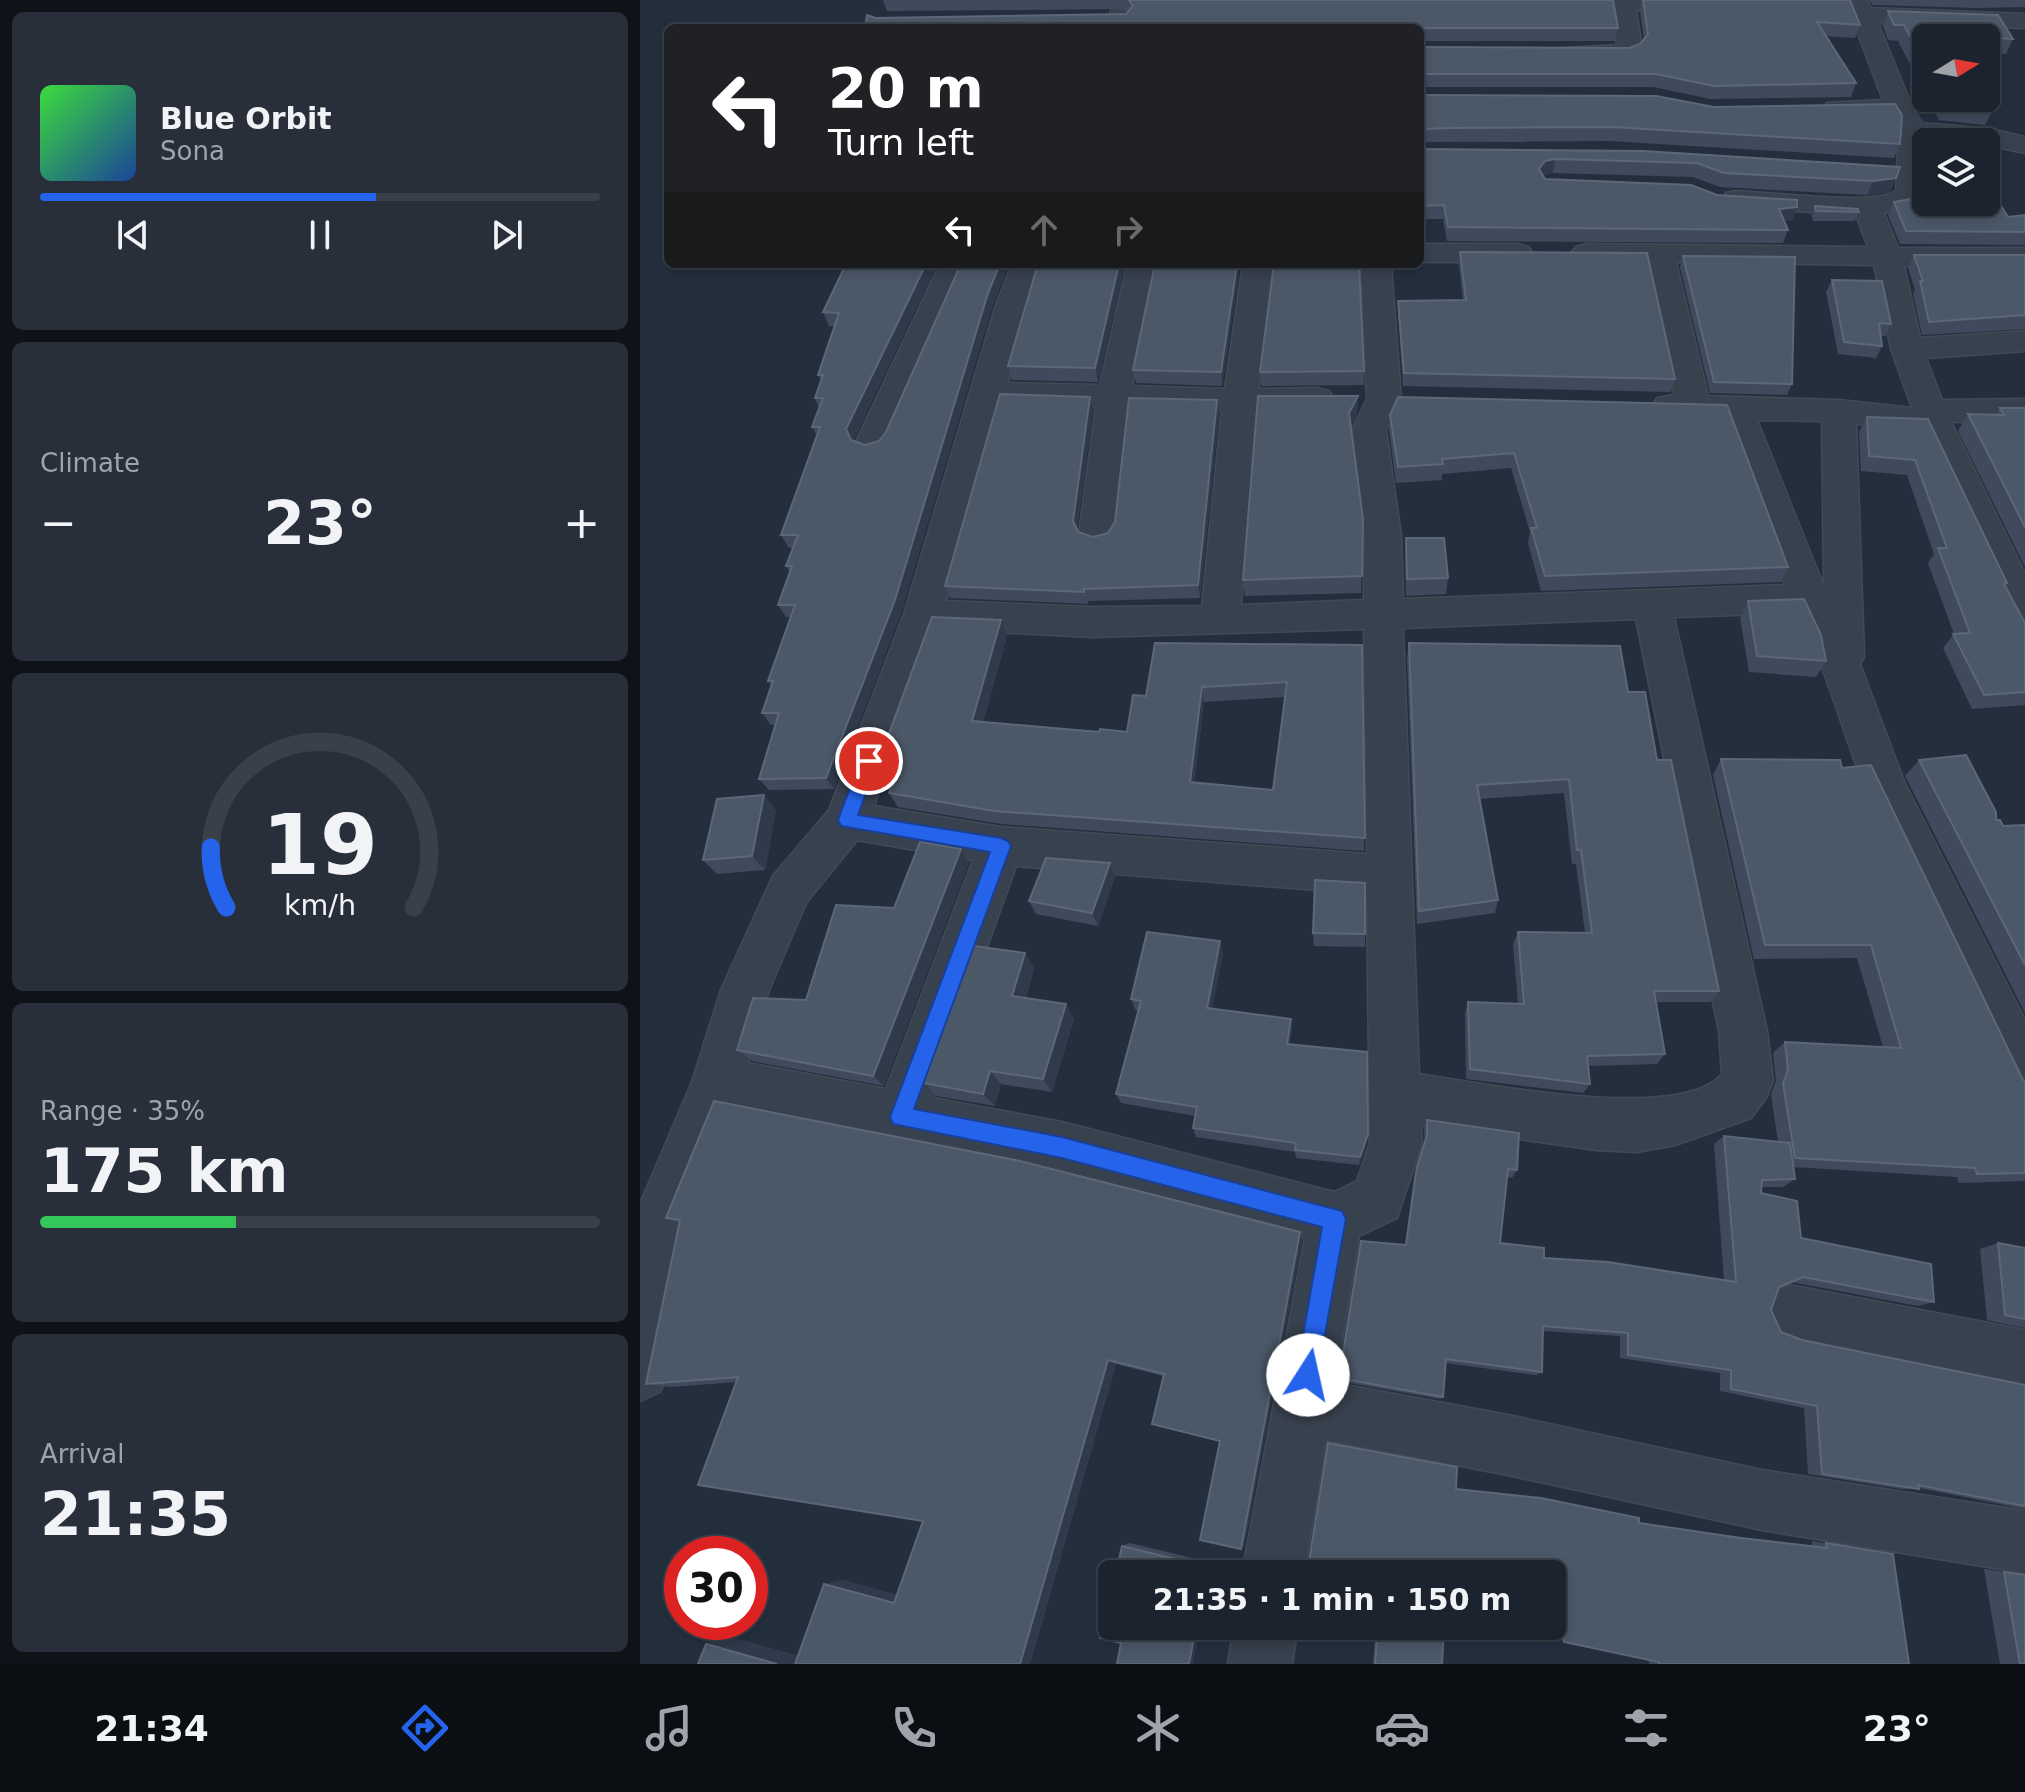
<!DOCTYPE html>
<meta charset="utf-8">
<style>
:root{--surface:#1b232e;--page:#282f3a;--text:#f1f3f6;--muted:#a0a4aa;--line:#39404a;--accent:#2563eb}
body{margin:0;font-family:"DejaVu Sans",sans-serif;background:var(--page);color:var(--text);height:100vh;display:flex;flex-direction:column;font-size:30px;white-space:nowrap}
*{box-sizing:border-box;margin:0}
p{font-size:26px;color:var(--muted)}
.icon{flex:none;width:44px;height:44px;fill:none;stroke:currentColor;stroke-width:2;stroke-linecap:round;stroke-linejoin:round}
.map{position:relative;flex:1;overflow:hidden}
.details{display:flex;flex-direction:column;gap:12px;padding:12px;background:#0f1319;width:640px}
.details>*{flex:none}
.guide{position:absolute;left:24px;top:24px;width:760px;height:244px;border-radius:12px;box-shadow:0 4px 12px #0003,0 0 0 2px var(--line);background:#202124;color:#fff;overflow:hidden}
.needle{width:52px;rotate:79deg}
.buttons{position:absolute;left:1272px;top:24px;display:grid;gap:16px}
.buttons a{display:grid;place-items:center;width:88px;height:88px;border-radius:12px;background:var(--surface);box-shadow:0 4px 12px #0003,0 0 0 2px var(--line);font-size:40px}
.speed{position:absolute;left:24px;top:1536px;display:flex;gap:16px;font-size:40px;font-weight:700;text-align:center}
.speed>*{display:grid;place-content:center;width:104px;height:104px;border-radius:50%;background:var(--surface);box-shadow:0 4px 12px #0003,0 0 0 2px var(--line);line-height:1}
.speed .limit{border:12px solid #d22;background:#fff;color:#111}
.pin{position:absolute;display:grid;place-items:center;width:68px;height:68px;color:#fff;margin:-34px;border:4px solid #fff;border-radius:50%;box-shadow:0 2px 8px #0007}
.me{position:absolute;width:88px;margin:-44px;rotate:10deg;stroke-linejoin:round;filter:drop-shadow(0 0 6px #0008)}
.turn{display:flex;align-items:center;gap:28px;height:168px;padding:0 32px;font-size:36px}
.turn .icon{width:104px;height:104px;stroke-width:2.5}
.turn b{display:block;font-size:56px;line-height:68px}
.lanes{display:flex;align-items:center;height:76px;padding:0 32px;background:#0003;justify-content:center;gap:40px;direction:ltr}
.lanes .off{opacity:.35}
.big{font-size:60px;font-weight:700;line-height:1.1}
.details .tile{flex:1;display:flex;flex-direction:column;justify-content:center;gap:12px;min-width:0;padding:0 28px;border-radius:12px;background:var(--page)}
.details .dial{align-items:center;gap:0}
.dial svg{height:208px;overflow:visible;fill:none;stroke:var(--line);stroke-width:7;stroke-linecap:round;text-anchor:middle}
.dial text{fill:var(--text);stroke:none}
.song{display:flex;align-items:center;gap:24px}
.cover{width:96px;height:96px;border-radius:12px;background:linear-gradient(135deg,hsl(120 70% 55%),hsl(220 70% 35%))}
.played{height:8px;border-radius:4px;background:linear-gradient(90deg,var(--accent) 60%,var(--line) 60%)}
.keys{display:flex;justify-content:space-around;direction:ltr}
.heat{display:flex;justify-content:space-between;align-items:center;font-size:44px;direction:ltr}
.charge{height:12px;border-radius:6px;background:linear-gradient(90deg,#34c759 35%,var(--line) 0)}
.trip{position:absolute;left:458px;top:1560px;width:468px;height:80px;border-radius:12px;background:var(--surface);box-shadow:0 4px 12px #0003,0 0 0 2px var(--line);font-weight:700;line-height:80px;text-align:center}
.menu{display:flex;height:128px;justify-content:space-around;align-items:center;background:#0b0e12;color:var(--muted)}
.menu .icon{width:56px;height:56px}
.menu .current{color:var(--accent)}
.menu b{font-size:36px;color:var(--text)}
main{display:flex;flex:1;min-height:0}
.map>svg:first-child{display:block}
</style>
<main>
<section class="details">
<div class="tile">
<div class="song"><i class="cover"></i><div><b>Blue Orbit</b><p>Sona</p></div></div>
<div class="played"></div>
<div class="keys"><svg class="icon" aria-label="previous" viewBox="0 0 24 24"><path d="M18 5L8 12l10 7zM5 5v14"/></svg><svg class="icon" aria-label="pause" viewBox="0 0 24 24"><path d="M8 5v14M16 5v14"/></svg><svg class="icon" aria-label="next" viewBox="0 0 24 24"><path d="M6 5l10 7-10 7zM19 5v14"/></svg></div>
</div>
<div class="tile"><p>Climate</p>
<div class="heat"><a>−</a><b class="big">23°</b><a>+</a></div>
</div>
<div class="tile dial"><svg viewBox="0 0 100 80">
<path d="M14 69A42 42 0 1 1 86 69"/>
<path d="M14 69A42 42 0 0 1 8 46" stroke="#2563eb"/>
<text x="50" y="56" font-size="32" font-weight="700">19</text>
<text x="50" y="72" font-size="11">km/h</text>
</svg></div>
<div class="tile"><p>Range · 35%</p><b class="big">175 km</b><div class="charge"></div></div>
<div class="tile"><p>Arrival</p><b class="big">21:35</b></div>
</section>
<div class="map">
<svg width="1385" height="1664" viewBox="0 0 1385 1664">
<rect width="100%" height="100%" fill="#242f3e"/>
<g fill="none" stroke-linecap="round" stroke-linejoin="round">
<g stroke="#414a57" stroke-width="3">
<g id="minor">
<path d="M474,0H498L490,28H466Z"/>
<path d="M906,0H1073L1075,3L1071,8L1063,10H996L1002,49L999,54C975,60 949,64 925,58L922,53L925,48L977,45L973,10H916L908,8L904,3Z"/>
<path d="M1202,0H1226L1231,8L1385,14V28L1238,23L1272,107L1282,123L1350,129L1385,137V153L1346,145V142L1285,138L1284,194L1269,208L1244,213L1258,248H1385V266H1264L1280,338L1385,331V351L1286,358L1302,400L1385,399V421L1311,422L1385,574V626L1371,622L1366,612L1281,432L1216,424L1224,657L1220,664L1265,784L1385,1020V1096L1367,1089L1223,785L1185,675L1157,613L1034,617L1127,1031L1133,1081L1126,1098L1111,1118L1035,1145L997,1152L956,1150L781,1125L782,1143L757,1218L719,1236L695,1383L868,1415L1122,1470L1385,1511V1573L1122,1530L868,1475L686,1440L664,1574H602L665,1238L422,1174L91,1109L42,1233L29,1372L20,1392L0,1401V1204L52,1082L81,990L133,876L189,810L264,614L355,308L372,264H402L387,308L368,383L460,385L486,270L490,264H512L516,270L492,386L585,389L603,264H633L618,389L677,388L689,391L694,399L689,407L677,410L616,411L601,605L724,600L725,536L712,430L727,399L721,264H751L761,399L746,430L761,536L763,599L1145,585L1083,419L1017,414L1012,406L1017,398L1035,395L1006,262L936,259L931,253L936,247L946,244L1228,247L1216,215L1096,207L1086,205L1082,199L1086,193L1096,191C1127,192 1235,206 1256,191L1259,128L1251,115H1187L1183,109L1187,103L1243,100L1211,15ZM1036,262L1234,265L1251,349L1272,408L1199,400L1068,396ZM362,404L456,407L439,534L444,543L457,547L470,543L475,534L489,408L582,410L562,606L452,607L306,601ZM1117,420L1182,421L1184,587ZM996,619L1079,1031L1082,1074C1041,1124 840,1083 779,1074L763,628ZM297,629L452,637L724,629L727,854L361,827L234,806ZM217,840L333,860L246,1089L108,1063L129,990L166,903ZM376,866L727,894L730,1143L717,1181L694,1192L422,1122L293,1098Z"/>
<path d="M780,244H878L888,247L893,253L888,259L878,262H780Z"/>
<path d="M300,264H330L249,444L244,452L232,456L220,452L215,444Z"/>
<path d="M1150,1285L1385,1330V1388L1150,1341L1130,1333L1122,1313L1130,1293Z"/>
<path d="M594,1626H658L652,1664H588Z"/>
</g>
</g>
<use href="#minor" fill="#38414e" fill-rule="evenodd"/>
</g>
<g fill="#3f4b5c" fill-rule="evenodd">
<path d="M243,0H973L978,28L975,41H780L236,18L486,14L488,11L480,9L247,11Z"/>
<path d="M1002,0L1220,25L1215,38L1186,36L1216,83L1211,97L1070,99L1013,87H780L781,48H989L1000,44L1004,39L1000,12Z"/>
<path d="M1228,0H1385V7L1336,8L1233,5Z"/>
<path d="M1248,11L1373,39L1366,54L1346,53V38H1286V95L1258,41L1248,40L1243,26Z"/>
<path d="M780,95L781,96L1260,144L1254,158L969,141L780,142Z"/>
<path d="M1288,98H1346L1353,110L1345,125L1299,120Z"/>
<path d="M1294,127L1343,142H1288Z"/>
<path d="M780,149L781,150L1260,167L1250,192L1227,195L1080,187L1053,177L913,173L903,175L905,179L1077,195L1157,207L1152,220L1144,221L1148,230L1143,243L807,241L803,219H780Z"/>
<path d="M1276,198L1327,204L1368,217L1385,215V245L1260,244L1248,215L1254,202Z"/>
<path d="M1175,206L1219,212L1215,221H1173L1172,215Z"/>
<path d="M820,252L1035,379L1031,392L763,386L758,315V301L823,300L819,265Z"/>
<path d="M1274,255H1385V329L1282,335L1273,294L1275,290L1268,268Z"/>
<path d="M1043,256L1152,384L1147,395L1070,393L1040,267Z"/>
<path d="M200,264H297L213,441L225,445L239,441L246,432L321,264H369L352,307L261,613L194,789L129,790L119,779L136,725H131L122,713L132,686L128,681L151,617H146L138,605L150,572L146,566L153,548H149L141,535L177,436L172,427L179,408L175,398L181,381L178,375L195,326H189L183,312L203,272Z"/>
<path d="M514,264H600L582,386L496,383L493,370L515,265Z"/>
<path d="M484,268L458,382L372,380L368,366Z"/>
<path d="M1192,280L1251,324L1245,336H1241L1242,346L1236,358L1198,354L1186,292Z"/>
<path d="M724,371V385L621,386L620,372Z"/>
<path d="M718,396L717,413L711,426L723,519L721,593L605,596L603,580Z"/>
<path d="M450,397L453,410L437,529L438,532L453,537L468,533L579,413L560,598L448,601V604L310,598L305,586Z"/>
<path d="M758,397L1148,567L1141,582L901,591L888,543L890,532L871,468L802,474V480L756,483L749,430L750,415Z"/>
<path d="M1360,408H1385V567L1318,431L1328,414L1356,415Z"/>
<path d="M1227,417L1288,419L1367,583L1365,586L1385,623V705L1332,709L1303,648L1314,634L1288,563L1294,554L1267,475L1221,471L1219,432Z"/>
<path d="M766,538L808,578L806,594L766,596L765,555Z"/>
<path d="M1108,601L1186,661L1176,677L1109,672L1100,618Z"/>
<path d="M367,636L343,722L459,732H487L506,696L722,645L724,851L361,824L258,807L249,793L250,788H243L234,774ZM645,697L633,790L554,783L564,702Z"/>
<path d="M769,643L988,692L1017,760L1079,991L1070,1002H1016L1025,1054L1017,1064L948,1066L950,1084L943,1093L826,1079L825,1013L828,1002L878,1003L873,944L878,932L945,933L936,864H932L924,793L839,799L858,900L855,913L777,924L767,659Z"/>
<path d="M1081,759L1202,768L1383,1080L1385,1081V1181L1319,1183L1317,1177L1153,1167L1155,1179L1143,1187H1121V1193L1161,1238L1294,1302L1278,1306L1151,1282L1139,1287L1131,1310L1141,1332L1162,1340L1385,1385V1509L1279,1488V1489H1262L1168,1474L1164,1408L1080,1391V1373L980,1358V1336L902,1331V1372L896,1375L806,1363L803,1397L800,1399L698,1381L721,1241L765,1245L774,1175L785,1143L784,1128L787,1120L877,1170L872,1178L867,1177L860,1243L904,1258L1084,1281L1074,1144L1084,1136L1138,1142L1131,1094L1136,1081L1133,1053L1145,1042L1243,1047L1217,958L1114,959L1073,775Z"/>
<path d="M1279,760L1363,826L1385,825V1013L1265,776Z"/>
<path d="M136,810L125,870L77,874L63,860Z"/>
<path d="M321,849L329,862L244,1086L112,1061L97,1050L166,1000L254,908Z"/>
<path d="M475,877L458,926L396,914L389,901Z"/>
<path d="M673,933L725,934V947L674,946Z"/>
<path d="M385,953L394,968L386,998L434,1019L412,1092L361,1084L355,1106L297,1096L284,1083Z"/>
<path d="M583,953L572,1008L652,1030L649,1044L727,1143L719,1165L656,1158L655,1152L556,1137L553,1128L555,1116L481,1103L476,1094L498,1011H496L491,999Z"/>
<path d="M26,1218L662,1240L604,1546L580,1441L523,1376L476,1364L390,1664H58L90,1637L158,1656L184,1584L203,1580L257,1595L283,1521L97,1382L30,1387L6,1384L39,1223Z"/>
<path d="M1358,1243L1385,1248V1328L1347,1320L1340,1249Z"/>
<path d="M816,1489L999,1523L1089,1536L1172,1546V1541L1253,1554L1269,1664H1009V1660L924,1642L917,1637V1620Z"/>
<path d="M490,1543L573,1563L571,1574H476L482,1546Z"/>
<path d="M1344,1569L1385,1575V1664H1360Z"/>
<path d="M804,1626L802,1664H733L735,1637Z"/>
</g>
<g fill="#2f3b4b">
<path d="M915,159L913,173L902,175L899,169L905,161Z"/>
<path d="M1256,178L1250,192L1227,195L1233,181Z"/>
<path d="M1157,207L1152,220L1134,223L1139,209Z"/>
<path d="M286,264H297L212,443L206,429Z"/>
<path d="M360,264H369L352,307L261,613L194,789L186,778L348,293Z"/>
<path d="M479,264H487L484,268L458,382L455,368Z"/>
<path d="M597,264H600L582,386L581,372Z"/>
<path d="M718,396L717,413L709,430V413Z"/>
<path d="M450,397L453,410L436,534L433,521Z"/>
<path d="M577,400L579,413L560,598L558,585Z"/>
<path d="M361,620L367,636L339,735L332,721Z"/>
<path d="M562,687L564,702L552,796L550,782Z"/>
<path d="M124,795L136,810L125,870L112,856Z"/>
<path d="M321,849L329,862L244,1086L233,1076Z"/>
<path d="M470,863L475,877L458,926L452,913Z"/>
<path d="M580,941L583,953L570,1019L567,1008Z"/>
<path d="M385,953L394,968L382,1010L372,996Z"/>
<path d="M426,1004L434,1019L412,1092L403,1079Z"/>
<path d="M651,1019L652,1030L648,1055L647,1044Z"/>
<path d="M350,1071L361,1084L355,1106L343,1094Z"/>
<path d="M728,1134L727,1143L719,1165L720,1157Z"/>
<path d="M660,1232L662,1240L604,1546L601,1549Z"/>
<path d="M468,1360L476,1364L390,1664H380Z"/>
<path d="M573,1563L571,1574H567L568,1567Z"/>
<path d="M203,1580L270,1598L254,1603L184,1584Z"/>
<path d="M556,1626H560L553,1664H549Z"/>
<path d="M90,1637L174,1661L166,1664H137L66,1644Z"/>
</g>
<g fill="#4b5868" stroke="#5c6777" stroke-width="2" fill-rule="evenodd">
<path d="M489,0H973L978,28H225L227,15L236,18L486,14L493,6Z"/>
<path d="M1003,0H1210L1220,25L1177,22L1216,83L1074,86L1016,74H780V47L989,48L1000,44L1008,34Z"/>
<path d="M1248,11L1358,15L1373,39L1329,37V38H1286V67L1264,25H1254Z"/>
<path d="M1346,66L1358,88L1353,110L1306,104L1303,98H1346Z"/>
<path d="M780,95L1016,96L1074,107L1255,104L1262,115L1260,144L972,127L813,128L780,129Z"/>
<path d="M1294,127L1346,132L1343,142H1293Z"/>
<path d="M780,149L1003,151L1260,167L1256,178L1233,181L1084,173L1057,163L915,159L905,161L899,169L905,179L1051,185L1077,195L1157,200V207L1139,209L1148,230L808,227L804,205L780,206Z"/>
<path d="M1286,189V202H1327V204H1360L1368,217L1385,215V232L1266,231L1254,202L1276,198Z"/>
<path d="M1175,206L1218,209L1219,212L1176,211Z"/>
<path d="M820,252L1007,253L1035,379L764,373L758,301L826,300Z"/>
<path d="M1274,255H1385V315L1289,322L1280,281H1283Z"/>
<path d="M1043,256L1155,257L1152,384L1074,382Z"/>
<path d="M206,264H286L206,429L211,440L225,445L239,441L246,432L321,264H360L348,293L255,600L186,778L119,779L139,713H122L133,681H128L155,605H138L152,566H146L158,535H141L180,427H172L183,398H175L183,375H178L199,313L183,312Z"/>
<path d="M398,264H479L455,368L368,366Z"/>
<path d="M515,264H597L581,372L493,370Z"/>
<path d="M634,264H719L724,371L620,372Z"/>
<path d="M1192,280L1242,281L1251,324L1239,323L1242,346L1204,342Z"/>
<path d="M360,394L450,397L433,521L438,532L453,537L468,533L475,522L489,398L577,400L558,585L444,589V592L305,586Z"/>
<path d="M618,396H718L709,413L723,519L722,576L603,580Z"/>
<path d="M758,397L1087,405L1148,567L905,576L891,528H897L874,453L802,459L803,464L758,467L750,415Z"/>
<path d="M1360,408H1385V527L1328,414L1364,415Z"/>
<path d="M1227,417L1288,419L1367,583L1364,584L1385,623V692L1344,695L1313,634L1330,633L1298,548H1307L1275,460L1229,456Z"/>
<path d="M766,538H804L808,578L767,579Z"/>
<path d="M1164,599L1181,635L1186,661L1117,656L1108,601Z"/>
<path d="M292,617L361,620L332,721L459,732L460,729L487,732L493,695L506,696L515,643L722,645L725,838L354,811L249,793L255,774H234ZM647,682L633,790L550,782L562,687Z"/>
<path d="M769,643L980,646L988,692H1005L1017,760H1031L1079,991H1014L1025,1054L947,1056L950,1084L830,1069L828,1002L884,1004L878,932L952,933L941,850H937L929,779L837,785L858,900L779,911Z"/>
<path d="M1326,755L1356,812V820H1360L1363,826L1385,825V965L1279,760Z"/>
<path d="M1081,759L1200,760L1202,768L1231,765L1383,1080L1385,1081V1173L1337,1174L1335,1168L1155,1158L1143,1083L1148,1070L1145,1042L1261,1048L1231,945H1125Z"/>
<path d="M124,795L112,856L63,860L77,799Z"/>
<path d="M280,842L321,849L233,1076L97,1050L113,998L166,1000L196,905L254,908Z"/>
<path d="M406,858L470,863L452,913L389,901Z"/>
<path d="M675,880L725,883V934L673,933Z"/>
<path d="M507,932L580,941L567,1008L651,1019L647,1044L727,1052L728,1134L720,1157L655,1150L656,1143L553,1128L557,1107L476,1094L501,1001L491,999Z"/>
<path d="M334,946L385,953L372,996L426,1004L403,1079L350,1071L343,1094L284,1083Z"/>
<path d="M74,1101L380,1161L660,1232L601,1549L560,1540L580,1441L512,1424L524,1374L468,1360L380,1664H155L184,1584L254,1603L283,1521L58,1485L98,1377L6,1384L40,1220L26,1218Z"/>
<path d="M787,1120L879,1133L877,1170L868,1169L860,1243L904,1248V1258L968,1262L1096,1282L1084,1136L1150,1143L1155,1179L1122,1180L1121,1193L1157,1201L1161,1238L1291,1264L1294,1302L1163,1277L1139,1287L1131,1310L1141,1332L1162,1340L1385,1385V1506L1278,1485L1279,1489L1182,1474L1177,1406L1091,1389V1370L988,1355V1333L903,1326L902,1372L806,1359L803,1397L699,1378L721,1241L766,1245L777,1167L787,1135Z"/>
<path d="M1358,1243L1385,1248V1319L1365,1315Z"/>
<path d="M688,1443L817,1467L816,1489L901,1498L999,1518V1523L1101,1538L1187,1548L1186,1543L1253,1554L1269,1664H1019V1662L924,1642L925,1621L912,1620V1574H667Z"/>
<path d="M482,1546L568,1567L567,1574H476Z"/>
<path d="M1364,1572L1385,1575V1664H1380Z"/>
<path d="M472,1590V1626H556L549,1664H477L481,1643L460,1638Z"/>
<path d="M658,1626H804L802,1664H735L737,1637Z"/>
<path d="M66,1644L137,1664H58Z"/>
</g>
<path fill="#2563eb" stroke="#184099" stroke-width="2" d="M229,754L238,761L218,815L361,838L368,841L371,846L274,1109L422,1137L702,1211L706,1219L676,1383L668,1386L659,1383L656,1375L682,1227L422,1158L253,1124L250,1117L350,852L201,826L198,820L220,761Z"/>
</svg>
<div class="buttons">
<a><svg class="needle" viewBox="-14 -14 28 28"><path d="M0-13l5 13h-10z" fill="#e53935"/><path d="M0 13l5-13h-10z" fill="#a0a4aa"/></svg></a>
<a><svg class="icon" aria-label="layers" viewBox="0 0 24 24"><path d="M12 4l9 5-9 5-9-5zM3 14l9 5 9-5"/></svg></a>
</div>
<div class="speed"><div class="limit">30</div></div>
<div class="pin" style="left:229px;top:761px;background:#d93025"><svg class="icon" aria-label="arrive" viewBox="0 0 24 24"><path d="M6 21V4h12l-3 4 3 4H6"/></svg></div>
<svg class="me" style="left:668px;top:1375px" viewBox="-20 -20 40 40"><circle r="19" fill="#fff"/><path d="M0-13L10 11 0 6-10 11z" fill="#2563eb"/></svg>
<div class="trip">21:35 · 1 min · 150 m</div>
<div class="guide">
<div class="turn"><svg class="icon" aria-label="left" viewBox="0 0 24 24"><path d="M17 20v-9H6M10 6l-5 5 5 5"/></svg><div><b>20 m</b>Turn left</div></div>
<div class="lanes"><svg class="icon" aria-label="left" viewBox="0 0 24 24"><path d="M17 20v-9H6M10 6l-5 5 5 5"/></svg><svg class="icon off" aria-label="ahead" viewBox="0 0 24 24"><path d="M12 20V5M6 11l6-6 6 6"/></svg><svg class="icon off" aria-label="right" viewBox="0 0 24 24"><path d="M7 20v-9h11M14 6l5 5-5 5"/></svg></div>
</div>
</div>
</main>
<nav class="menu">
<b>21:34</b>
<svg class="icon current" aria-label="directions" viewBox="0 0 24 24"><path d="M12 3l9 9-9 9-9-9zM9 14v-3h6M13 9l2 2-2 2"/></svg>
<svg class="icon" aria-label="music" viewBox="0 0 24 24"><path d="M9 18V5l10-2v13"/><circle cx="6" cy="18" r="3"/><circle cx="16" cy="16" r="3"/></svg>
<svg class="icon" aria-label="phone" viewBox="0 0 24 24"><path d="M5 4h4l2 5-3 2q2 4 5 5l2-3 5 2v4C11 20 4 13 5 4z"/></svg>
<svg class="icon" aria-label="climate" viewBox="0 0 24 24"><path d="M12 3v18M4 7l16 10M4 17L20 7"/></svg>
<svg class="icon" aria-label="car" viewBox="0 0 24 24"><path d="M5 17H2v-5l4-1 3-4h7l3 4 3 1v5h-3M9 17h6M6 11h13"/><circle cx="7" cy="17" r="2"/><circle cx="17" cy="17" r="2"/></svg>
<svg class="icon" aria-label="filters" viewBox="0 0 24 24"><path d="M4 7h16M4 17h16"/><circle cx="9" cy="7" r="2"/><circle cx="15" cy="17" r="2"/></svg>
<b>23°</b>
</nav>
